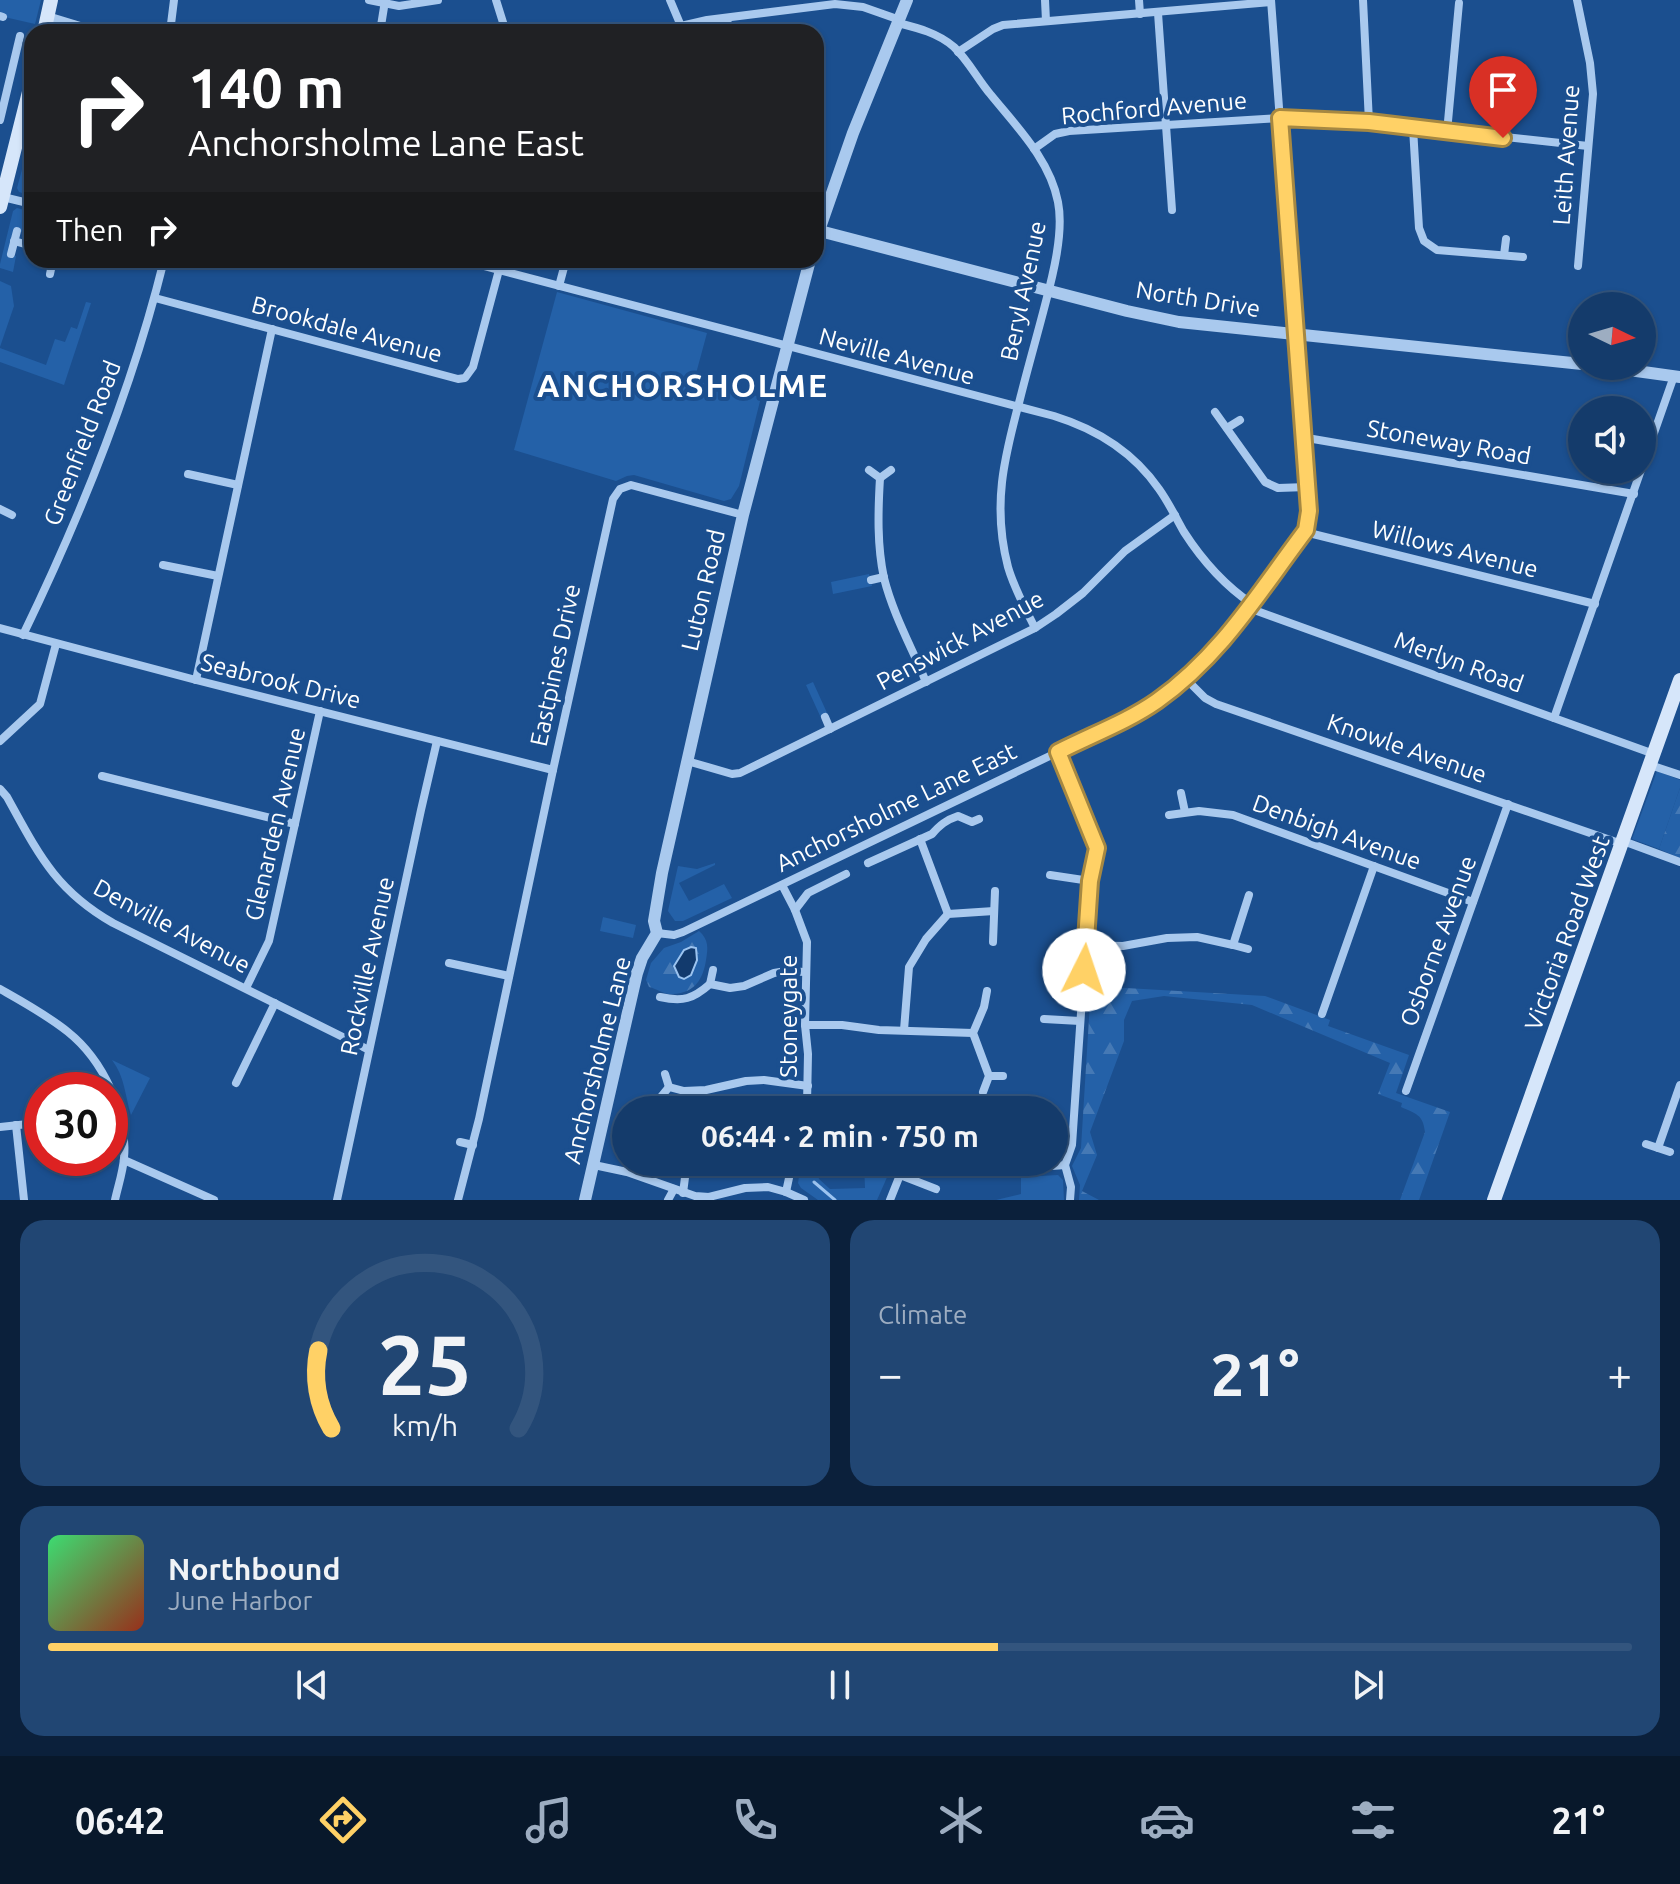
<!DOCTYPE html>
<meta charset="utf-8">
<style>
:root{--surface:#143b6b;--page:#214673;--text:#f1f3f6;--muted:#9dadc1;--line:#33557e;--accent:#ffd166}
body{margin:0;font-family:Ubuntu,sans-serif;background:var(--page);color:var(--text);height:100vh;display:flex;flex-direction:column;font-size:30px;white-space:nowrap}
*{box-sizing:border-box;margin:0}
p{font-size:26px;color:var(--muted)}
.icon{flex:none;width:44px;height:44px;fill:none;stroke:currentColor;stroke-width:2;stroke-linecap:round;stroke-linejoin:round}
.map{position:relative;height:1200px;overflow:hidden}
.sheet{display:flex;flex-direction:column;gap:20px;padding:20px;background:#0b203b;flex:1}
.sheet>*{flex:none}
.banner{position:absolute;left:24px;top:24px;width:800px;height:244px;border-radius:24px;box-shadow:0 2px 6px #0004,0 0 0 2px var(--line);background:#202124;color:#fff;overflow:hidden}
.needle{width:52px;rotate:95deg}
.tools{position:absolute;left:1568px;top:292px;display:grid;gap:16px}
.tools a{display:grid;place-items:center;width:88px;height:88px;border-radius:50%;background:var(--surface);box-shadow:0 2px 6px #0004,0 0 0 2px var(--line);font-size:40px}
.speed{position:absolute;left:24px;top:1072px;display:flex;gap:16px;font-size:40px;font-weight:700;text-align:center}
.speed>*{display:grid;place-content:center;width:104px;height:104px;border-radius:50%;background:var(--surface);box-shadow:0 2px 6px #0004,0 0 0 2px var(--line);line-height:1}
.speed .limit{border:12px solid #d22;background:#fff;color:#111}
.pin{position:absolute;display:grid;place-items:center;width:68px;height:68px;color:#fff;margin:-82px -34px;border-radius:50% 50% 50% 0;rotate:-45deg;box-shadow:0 0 8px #0007}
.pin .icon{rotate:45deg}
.me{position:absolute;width:88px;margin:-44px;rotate:4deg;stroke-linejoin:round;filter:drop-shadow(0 0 6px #0008)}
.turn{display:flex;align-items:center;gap:28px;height:168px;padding:0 32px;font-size:36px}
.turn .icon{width:104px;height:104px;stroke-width:2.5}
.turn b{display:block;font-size:56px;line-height:68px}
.then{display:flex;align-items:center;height:76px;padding:0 32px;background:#0003;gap:16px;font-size:30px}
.big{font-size:60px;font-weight:600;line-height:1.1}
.sheet .widget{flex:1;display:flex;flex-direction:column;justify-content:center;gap:12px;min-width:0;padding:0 28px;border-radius:24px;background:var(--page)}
.sheet .dial{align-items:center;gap:0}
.dial svg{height:208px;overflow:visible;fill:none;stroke:var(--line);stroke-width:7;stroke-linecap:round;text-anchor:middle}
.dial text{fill:var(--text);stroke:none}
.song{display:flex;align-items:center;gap:24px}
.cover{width:96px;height:96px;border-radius:12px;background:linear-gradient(135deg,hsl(140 70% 55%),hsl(10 70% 35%))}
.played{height:8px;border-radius:4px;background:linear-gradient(90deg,var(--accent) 60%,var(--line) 60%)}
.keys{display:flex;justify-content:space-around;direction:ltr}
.heat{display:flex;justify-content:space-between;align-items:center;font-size:44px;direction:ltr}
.sheet .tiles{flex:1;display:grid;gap:20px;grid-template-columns:1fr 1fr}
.widget:last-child{grid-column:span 2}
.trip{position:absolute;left:612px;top:1096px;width:456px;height:80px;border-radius:40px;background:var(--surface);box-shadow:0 2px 6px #0004,0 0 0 2px var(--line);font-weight:600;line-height:80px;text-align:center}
.tabs{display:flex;height:128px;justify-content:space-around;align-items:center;background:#08182b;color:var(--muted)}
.tabs .icon{width:56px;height:56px}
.tabs .selected{color:var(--accent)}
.tabs b{font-size:36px;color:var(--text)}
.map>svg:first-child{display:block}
</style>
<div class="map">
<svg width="1680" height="1200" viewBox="0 0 1680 1200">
<defs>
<pattern id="forest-firs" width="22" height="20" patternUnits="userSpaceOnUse" patternTransform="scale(2)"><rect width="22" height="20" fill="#2461a8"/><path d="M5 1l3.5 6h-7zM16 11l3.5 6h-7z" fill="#4579b5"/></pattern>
</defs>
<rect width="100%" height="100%" fill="#1b4f8f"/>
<g fill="#2461a8">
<path d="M0,0H41L35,24L0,16Z"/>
<path d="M32,132V196L19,192L17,188Z"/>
<path d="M17,208L32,212V218L27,217L23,232L17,231L11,255L16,256L13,272L0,268V264L13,211Z"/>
<path d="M0,281L11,286L14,306L0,347Z"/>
<path d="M557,292L707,333L694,381L761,397L739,486L731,499L724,501L634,475L627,476L616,481L514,450Z"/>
<path d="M86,302L91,303L64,385L0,362V348L46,365L55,339L65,342L71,327L77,329Z"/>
<path d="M869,574L872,586L833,594L831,582Z"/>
<path d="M813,682L828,715L821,718L806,685Z"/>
<path d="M1657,771L1680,780V788L1659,849L1632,839Z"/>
<path d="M715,863V865L679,883L689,901L724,884L732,898L683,921H675L668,911L678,866L697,869Z"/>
<path d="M603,917L636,925L633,938L600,931Z"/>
<path d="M112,1060L150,1078L131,1115C125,1096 125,1077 112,1060Z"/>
<path d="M864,1162H884L892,1166L877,1200H818L801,1188L798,1183L801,1163H813L816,1167L819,1179L830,1189L865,1188Z"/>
<path d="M1058,1175L1063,1180L1064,1200H996L1021,1194V1177Z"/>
</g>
<g fill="url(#forest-firs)">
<path d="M1680,788V858L1659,849Z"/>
<path d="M699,931C709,940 708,948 706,960C703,979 695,993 673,994C664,995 658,989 649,987L646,980L651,963L664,948L681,942Z"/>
<path d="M1091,986L1265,996L1330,1020L1328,1026L1409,1055L1396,1093L1450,1112L1419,1200H1400L1425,1132C1423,1114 1416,1114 1401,1107L1402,1103L1378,1094L1390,1063L1252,1005L1164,996L1132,1001L1124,1020V1041L1090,1132L1097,1155L1082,1191L1099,1200H1079L1080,1185L1072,1166L1081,1148Z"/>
</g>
<path fill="#123a6d" stroke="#9cc4f0" stroke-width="2" d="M691,947L696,948L697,960L691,975L684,979L679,977L674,966L684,950Z"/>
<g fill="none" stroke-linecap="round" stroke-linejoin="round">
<path stroke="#9cc4f0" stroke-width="3" d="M814,1182L835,1200"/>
<g stroke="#a9c9ee" stroke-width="8">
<path d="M369,0L399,6L438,0"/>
<path d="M496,0L506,32"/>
<path d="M670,0L681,26"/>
<path d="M1045,0L1046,21"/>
<path d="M1139,0L1140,14"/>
<path d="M1363,0L1369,122"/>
<path d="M1577,0L1590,63L1593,94L1578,266"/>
<path d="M1158,13L1172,210"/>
<path d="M0,16L3,17"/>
<path d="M727,18L729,32"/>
<path d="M898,23C918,28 938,33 954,47C968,60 978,80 991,95C1017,127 1050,160 1058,202C1064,232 1053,275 1045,305C1037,336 1028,367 1020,399C1004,458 992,506 1008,567C1014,588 1025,608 1035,628"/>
<path d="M170,32L174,0"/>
<path d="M380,32L385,1"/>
<path d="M671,32L681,26L707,20L835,4L863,7L900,20"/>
<path d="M958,52L993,29L1003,25L1271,2"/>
<path d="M0,120L20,36"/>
<path d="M1413,128L1419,228L1424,241L1437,250L1523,257"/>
<path d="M1447,132L1459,3"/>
<path d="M1034,149L1055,134L1069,131L1280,118L1369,122L1588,146"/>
<path d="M31,176L32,170"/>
<path d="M3,197L32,204"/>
<path d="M14,241L32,246"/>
<path d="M11,254L17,231"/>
<path d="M1504,255L1506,239"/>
<path d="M461,260L1054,416C1096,429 1134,453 1159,489C1169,503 1176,518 1184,532C1202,560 1224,585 1252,604"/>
<path d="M50,274L53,260"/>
<path d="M559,286L566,260"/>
<path d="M155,298L458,379L465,378L473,367L499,270"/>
<path d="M1215,412L1265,482L1278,488L1307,487"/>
<path d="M1227,428L1240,420"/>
<path d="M1304,439H1313L1634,494"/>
<path d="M869,470L880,478C878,511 877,546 884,578C893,614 912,648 926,682"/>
<path d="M188,474L238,485"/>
<path d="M880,478L891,470"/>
<path d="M0,509L12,515"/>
<path d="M1306,530L1313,534L1595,604"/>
<path d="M163,565L218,576"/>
<path d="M871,580L884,577"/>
<path d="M1250,606L1257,611L1654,754"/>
<path d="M0,628L196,680L553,770"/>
<path d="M23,635C81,515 132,390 164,260"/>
<path d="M1186,679L1205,698L1216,704L1622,844"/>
<path d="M196,680L272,329"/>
<path d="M825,717L830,729"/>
<path d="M1554,718L1674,376"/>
<path d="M0,741L40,704L56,644"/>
<path d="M687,761L732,774L740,773L1035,628L1056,614L1083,593L1125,551L1175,515"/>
<path d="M1650,765L1680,775"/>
<path d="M102,776L295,824"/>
<path d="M0,789L7,797C38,853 55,890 113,923L369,1050"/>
<path d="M1181,793L1185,812"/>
<path d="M1169,815L1199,811L1233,815L1473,902"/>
<path d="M920,839L948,914"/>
<path d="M1623,841L1680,862"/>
<path d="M868,863L932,834C940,825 946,820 958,816L972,822L979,819"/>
<path d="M1050,875L1090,881"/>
<path d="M782,885L795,910L807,942L805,1025L808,1054L807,1104"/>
<path d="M795,910L808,893L846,874"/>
<path d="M657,933L674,935L683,932L1058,752L1154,703L1186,679L1225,640L1306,530L1309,511L1271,0"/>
<path d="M993,942L995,891"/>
<path d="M1085,945L1123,946L1167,938L1197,937L1233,945L1249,895"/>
<path d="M1233,945L1248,949"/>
<path d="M449,963L509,976"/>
<path d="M710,984L713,970"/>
<path d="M246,988L269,941L320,711"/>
<path d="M0,989C23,1002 47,1015 68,1032C103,1060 128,1113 124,1158C123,1172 118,1186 115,1200"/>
<path d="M660,997C683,1002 693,999 710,984L730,988L744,986L774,973L786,971L805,972"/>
<path d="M1322,1014L1374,866"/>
<path d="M1044,1019L1080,1021"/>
<path d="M805,1025H842L879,1030L973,1033"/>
<path d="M904,1030L909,967L926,939L948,914L994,911"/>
<path d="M665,1074L669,1087"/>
<path d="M989,1076H1003"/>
<path d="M236,1083L275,1003"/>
<path d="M1406,1091L1508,804"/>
<path d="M983,1092L989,1076L973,1033L984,1007L987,991"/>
<path d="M660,1098L669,1087L684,1091L706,1090L746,1081L764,1080L808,1086"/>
<path d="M16,1125L24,1200"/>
<path d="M0,1127L28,1124"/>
<path d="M460,1142L473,1145"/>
<path d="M1646,1144L1670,1152"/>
<path d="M1658,1148L1680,1085"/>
<path d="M124,1160L214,1200"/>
<path d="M993,1162L1014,1169L1065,1165L1072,1145L1090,881L1097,848L1058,752"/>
<path d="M594,1165L627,1172L695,1196L709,1197L745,1188L768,1187L786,1192L804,1200"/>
<path d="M1065,1165L1071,1187L1070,1200"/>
<path d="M786,1192L789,1178V1162"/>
<path d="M683,1193L687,1162"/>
<path d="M337,1200L421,810L437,741"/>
<path d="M458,1200L479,1119L553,770L613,499L620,489L631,485L743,515"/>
<path d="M668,1200L674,1189"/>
<path d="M890,1200L900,1175L936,1189"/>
</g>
<g stroke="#a9c9ee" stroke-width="12">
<path d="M47,18L93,32"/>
<path d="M816,230L1127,311L1179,322L1582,364"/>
<path d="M816,239L853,133L907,0"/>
<path d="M1600,366L1680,377"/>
<path d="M585,1200L637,973L642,958L657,933L654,921L662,873L743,515L810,260"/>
</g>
<g stroke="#d6e6fa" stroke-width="14">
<path d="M44,32L51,0"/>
<path d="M0,207L32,80"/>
<path d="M1494,1200L1680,680"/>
</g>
</g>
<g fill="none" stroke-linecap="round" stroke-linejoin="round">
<g stroke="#a68842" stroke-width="20">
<path id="route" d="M1084,970L1090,881L1097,848L1058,752C1091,735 1127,722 1157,701C1222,655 1259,592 1306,530L1309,511L1280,118L1369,122L1503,138"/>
</g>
<use href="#route" stroke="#ffd166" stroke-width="14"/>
</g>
<g text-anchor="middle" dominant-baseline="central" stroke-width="8" stroke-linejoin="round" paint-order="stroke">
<g font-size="24" fill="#fff" stroke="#1b4f8f">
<text transform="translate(1154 108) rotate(-5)">Rochford Avenue</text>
<text transform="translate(1566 155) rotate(-86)">Leith Avenue</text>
<text transform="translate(1023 291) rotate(-78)">Beryl Avenue</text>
<text transform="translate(1198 299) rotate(9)">North Drive</text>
<text transform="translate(347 329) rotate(15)">Brookdale Avenue</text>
<text transform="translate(897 356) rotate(15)">Neville Avenue</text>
<text transform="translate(1449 442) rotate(10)">Stoneway Road</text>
<text transform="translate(82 443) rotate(-69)">Greenfield Road</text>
<text transform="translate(1455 549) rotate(14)">Willows Avenue</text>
<text transform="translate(703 590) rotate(-77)">Luton Road</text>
<text transform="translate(960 640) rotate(-28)">Penswick Avenue</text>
<text transform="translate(1459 662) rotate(20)">Merlyn Road</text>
<text transform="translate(555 665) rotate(-78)">Eastpines Drive</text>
<text transform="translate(281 681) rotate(14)">Seabrook Drive</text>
<text transform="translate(1407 748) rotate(19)">Knowle Avenue</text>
<text transform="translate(896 807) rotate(-26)">Anchorsholme Lane East</text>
<text transform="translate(275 824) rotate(-77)">Glenarden Avenue</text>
<text transform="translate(1337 832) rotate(20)">Denbigh Avenue</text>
<text transform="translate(172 926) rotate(28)">Denville Avenue</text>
<text transform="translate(1567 933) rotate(-70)">Victoria Road West</text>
<text transform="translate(1438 941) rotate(-70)">Osborne Avenue</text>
<text transform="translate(367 966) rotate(-78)">Rockville Avenue</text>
<text transform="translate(788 1016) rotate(-90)">Stoneygate</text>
<text transform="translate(597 1060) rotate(-76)">Anchorsholme Lane</text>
</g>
<g font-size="32" font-weight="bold" letter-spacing="2" fill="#fff" stroke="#1b4f8f">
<text x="683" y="385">ANCHORSHOLME</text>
</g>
</g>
</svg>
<div class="tools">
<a><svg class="needle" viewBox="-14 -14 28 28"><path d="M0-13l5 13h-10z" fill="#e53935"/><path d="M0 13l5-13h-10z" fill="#9dadc1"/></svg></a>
<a><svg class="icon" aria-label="sound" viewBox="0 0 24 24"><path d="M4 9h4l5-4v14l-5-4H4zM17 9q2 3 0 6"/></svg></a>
</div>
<div class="speed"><div class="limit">30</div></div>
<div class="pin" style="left:1503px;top:138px;background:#d93025"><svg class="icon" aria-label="arrive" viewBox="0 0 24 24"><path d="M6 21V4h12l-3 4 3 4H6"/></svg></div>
<svg class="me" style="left:1084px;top:970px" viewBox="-20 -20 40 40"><circle r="19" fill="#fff"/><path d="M0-13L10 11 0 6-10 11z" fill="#ffd166"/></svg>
<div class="trip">06:44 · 2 min · 750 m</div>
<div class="banner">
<div class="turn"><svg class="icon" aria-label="right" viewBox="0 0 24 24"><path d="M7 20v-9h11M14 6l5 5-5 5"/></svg><div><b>140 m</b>Anchorsholme Lane East</div></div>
<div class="then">Then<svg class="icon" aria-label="right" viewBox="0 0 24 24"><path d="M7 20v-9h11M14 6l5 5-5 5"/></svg></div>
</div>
</div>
<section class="sheet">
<div class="tiles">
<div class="widget dial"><svg viewBox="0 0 100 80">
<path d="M14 69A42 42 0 1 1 86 69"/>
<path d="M14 69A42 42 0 0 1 9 39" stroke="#ffd166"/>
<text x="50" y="56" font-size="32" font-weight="700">25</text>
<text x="50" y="72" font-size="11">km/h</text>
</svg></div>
<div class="widget"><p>Climate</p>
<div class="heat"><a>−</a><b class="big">21°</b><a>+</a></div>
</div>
<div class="widget">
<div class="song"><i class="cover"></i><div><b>Northbound</b><p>June Harbor</p></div></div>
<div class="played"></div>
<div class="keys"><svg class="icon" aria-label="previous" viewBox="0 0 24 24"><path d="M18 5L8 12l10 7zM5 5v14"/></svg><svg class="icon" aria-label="pause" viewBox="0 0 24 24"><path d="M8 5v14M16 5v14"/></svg><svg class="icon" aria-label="next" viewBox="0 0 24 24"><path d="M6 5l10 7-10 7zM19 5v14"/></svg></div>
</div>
</div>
</section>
<nav class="tabs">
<b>06:42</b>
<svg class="icon selected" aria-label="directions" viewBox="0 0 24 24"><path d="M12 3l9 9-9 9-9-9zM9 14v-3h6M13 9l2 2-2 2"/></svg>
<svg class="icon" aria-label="music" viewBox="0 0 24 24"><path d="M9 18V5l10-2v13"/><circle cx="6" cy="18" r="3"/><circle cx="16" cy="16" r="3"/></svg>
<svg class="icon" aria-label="phone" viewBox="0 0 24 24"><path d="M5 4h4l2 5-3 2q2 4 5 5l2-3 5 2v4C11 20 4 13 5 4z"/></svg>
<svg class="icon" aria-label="climate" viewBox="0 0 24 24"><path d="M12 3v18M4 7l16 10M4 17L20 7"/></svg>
<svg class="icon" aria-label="car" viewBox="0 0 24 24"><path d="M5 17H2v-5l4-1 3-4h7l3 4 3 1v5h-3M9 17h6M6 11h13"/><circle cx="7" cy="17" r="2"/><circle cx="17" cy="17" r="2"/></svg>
<svg class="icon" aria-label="filters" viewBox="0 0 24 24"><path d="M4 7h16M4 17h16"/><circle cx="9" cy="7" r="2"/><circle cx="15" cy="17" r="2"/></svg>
<b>21°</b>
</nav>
